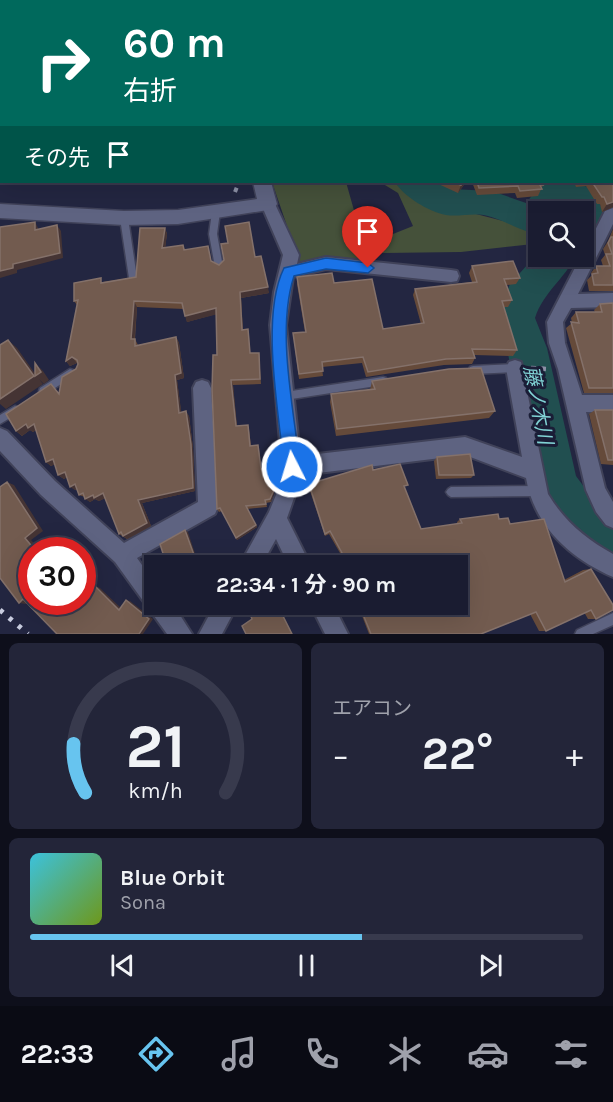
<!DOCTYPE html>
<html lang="ja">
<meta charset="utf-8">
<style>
:root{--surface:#1a1c31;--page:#232539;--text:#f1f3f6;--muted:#9fa1ab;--line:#383a4d;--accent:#67c4ef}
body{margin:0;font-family:Karla,"Noto Sans JP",sans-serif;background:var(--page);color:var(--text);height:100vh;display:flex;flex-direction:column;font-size:22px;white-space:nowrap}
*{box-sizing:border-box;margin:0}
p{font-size:20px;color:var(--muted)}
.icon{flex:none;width:33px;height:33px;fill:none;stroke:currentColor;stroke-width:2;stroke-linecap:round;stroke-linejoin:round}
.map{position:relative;height:634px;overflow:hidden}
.drawer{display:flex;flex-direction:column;gap:9px;padding:9px;background:#0e0f1b;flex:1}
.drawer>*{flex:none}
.banner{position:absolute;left:0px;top:0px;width:614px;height:183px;box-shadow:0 6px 24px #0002,0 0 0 2px var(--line);background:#00695c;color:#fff;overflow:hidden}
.tools{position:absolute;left:528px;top:201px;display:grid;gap:12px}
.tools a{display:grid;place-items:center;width:66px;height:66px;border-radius:0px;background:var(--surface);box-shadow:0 6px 24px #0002,0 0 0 2px var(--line);font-size:30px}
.speed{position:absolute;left:18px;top:537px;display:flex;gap:12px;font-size:30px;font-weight:700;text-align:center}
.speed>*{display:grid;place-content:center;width:78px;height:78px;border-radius:50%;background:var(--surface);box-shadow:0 6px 24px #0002,0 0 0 2px var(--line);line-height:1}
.speed .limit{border:9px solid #d22;background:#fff;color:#111}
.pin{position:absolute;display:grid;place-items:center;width:51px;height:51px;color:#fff;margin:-62px -26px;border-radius:50% 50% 50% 0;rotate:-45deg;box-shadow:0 0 6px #0007}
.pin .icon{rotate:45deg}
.me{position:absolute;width:66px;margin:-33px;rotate:355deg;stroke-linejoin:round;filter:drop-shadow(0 0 4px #0008)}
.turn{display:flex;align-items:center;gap:21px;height:126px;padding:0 24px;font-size:27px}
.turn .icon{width:78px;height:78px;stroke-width:2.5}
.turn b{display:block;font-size:42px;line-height:51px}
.then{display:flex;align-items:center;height:57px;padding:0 24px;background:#0003;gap:12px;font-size:22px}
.big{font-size:45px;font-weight:700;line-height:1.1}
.drawer .tile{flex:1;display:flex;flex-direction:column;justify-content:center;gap:9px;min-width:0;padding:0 21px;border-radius:9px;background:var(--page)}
.drawer .dial{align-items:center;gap:0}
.dial svg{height:156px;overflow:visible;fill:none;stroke:var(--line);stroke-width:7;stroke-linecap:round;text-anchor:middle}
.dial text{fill:var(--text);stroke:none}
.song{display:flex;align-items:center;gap:18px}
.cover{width:72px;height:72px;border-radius:9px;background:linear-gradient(135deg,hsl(190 70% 55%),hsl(80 70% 35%))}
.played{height:6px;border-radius:3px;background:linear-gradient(90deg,var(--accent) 60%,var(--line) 60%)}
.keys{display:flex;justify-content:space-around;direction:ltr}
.heat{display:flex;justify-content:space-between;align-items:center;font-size:33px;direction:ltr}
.drawer .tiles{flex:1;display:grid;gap:9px;grid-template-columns:1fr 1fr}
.tile:last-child{grid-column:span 2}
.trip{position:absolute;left:144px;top:555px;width:324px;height:60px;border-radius:0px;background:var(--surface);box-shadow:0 6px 24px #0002,0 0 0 2px var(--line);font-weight:700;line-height:60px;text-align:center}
.dock{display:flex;height:96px;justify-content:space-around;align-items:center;background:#0a0b14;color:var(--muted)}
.dock .icon{width:42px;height:42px}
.dock .active{color:var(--accent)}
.dock b{font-size:27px;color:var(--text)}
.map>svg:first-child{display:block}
</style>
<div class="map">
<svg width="613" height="634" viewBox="0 0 613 634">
<rect width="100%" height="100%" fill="#232641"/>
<g fill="#45513a">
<path d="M30,0H339L34,2Z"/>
<path d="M272,182H346L368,260L326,256L300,264Z"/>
<path d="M380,182H404L437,204L538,230L533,244L461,252L383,253L369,233L393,234L413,226L398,193Z"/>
</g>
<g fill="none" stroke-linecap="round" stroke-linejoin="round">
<g fill="#214f50" fill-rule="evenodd">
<path d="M612,27H613L612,44Z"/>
<rect x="612" y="82" width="1" height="18"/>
<rect x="612" y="112" width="1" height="20"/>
<path d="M395,182H438L451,189L492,191L526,203L543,182H568L593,188L604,213L596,228L584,232V212H569L567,206L563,205L558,212H538V231L532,233C517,229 503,220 488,216C474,212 460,217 446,215C429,212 403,196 395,182Z"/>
<path d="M538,253V256H576C564,279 543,293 535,318L547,348L576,476L590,495L613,517V567C570,549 550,530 532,486L507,348L495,318L510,284Z"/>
</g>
<g stroke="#404259" stroke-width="3">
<g id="service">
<path d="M216,209L220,212L217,234L223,267L219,270L215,267L209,234L212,212Z"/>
<path d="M124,215L128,218L137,278L136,280H130L129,278L120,218Z"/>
<path d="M515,364L518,365L519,368L518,371L515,372L473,374L470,373L469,370L470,367L473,366Z"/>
<path d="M70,369L73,370L74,373L73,376L46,394L43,395L40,394L39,391L40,388Z"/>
<path d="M383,377L386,378L387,381L386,384L383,385L285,400L282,399L281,396L282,393L285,392Z"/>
<path d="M15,406L18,407L20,410L18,413L0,424V415Z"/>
<path d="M538,486L541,488L543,491L541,494L538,496L451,497L448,495L446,492L448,489L451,487Z"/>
<path d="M613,613V625L593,634H575L577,630Z"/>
</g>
</g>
<g stroke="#404259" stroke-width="4">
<g id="minor">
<path d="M268,199L275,204L299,255L297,264L326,257L451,270L457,271L459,276L457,281L451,282L326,269L293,277L286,325L300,456L465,437L522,457L506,368L509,362L515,360L521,362L548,494C564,521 586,539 613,554V577C569,558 534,525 526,478L465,455L302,475L287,518L311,566H289L276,539L261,566H239L269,512L283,478L270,325L274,292L283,255L261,204Z"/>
<path d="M613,208V224L578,294L613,293V307L571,308L563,322L565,343L582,395H613V413L586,412L605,488L613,502V528L606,525L596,512L586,490L558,369L549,343L547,322L581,256H584V252L605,211Z"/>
<path d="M202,380L208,382L211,388L218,507L215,514L137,558L154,582V604H173L192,634H167L115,562L41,495L0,451V428L7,431L55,481L124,543L198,502L193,388L196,382Z"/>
<path d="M215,604H238L222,634H199Z"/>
<path d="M310,604H333L348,634H325Z"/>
</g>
</g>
<g stroke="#404259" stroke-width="3">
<g id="tertiary">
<path d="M387,0H401L386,2Z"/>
<path d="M253,182H271L277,204L274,209L178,224L124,225L0,218V204L124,211L178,210L257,199Z"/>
</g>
</g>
<g stroke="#8c90a6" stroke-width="4" stroke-dasharray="4.5 4.5" stroke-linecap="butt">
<path d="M235,192L239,182"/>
<path d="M531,368L547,369"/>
</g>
<path stroke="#8c90a6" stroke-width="4.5" stroke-dasharray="5 5" stroke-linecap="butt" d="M531,368L547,369"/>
<use href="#service" fill="#5e6381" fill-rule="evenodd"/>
<use href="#minor" fill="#5e6381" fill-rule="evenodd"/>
<use href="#tertiary" fill="#5e6381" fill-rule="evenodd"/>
<path stroke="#c8ccdf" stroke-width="5" stroke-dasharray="4 8" stroke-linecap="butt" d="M0,610L28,634"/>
</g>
<g fill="#654a3a">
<path d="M612,46H613V79L612,78Z"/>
<path d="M613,126V207L602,212L600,204H597L586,186L576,187L574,182H612Z"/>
<path d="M434,182H466L458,193Z"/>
<path d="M472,182H541L543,185L538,196L517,198L515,193L477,195Z"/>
<path d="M165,228L167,234L165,248L183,245L185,250L212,261L219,265L255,257L269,293L241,298L243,330L249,335L250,353H259L261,384L233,385L237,426L249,429L251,446L259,449L261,468L271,471L274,493L271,502L266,503L267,507L247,509L257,527L237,540L222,511L219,512L217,509V355L216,314L187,322L184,309L137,307L135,339L138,345L176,337L179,343L184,378L177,380L181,412L189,416L193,448L195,491L142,503L151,526L127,539L119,534L105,498L99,501L95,499L90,502L85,497L79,495L77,489L75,490L67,477L64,479L58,475L55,464L51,466L46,462L36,430L33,432L30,430L22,436L16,431L51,384L59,393L78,364L77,363L70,366L66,361L77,305L74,301L103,282L136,277Z"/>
<path d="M613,229V291H589L587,280L592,275L591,273L596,266H603L601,260L605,255L603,249L608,241Z"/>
<path d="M472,266L520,278L516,284L507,285L512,300L508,307H504L517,350L513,356L474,355L475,358L472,364L444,365L366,377L362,363L322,367L323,376L299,379L293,333L305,332L297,284V277L334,283L383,329L421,324L413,295L415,289L472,282L469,273Z"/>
<path d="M613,303V393H584L566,328L572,323L571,318L576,312H595L594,310L600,304Z"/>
<path d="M372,381L495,411L489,418L336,436L330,402L331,394L370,390Z"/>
<path d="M595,410H613V465L601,464L589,414Z"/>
<path d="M437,457L474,475L471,478L436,479L434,461Z"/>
<path d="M373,470L405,489L421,529L457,524V522L460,519H499L510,524L564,580L583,570L591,569L596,619H588L584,612L546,631H539L530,614L481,634H369L359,608L353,610L352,604H458V566H339L337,557L338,555L340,553L329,534L325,536L309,488V484Z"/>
</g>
<g fill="#453434">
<path d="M463,182H466L458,193L461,185Z"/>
<path d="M613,202V207L602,212L607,204Z"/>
<path d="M35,222L38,228L39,235L35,230Z"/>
<path d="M57,225L61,231L63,258L17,270V273L0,278V271L13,264Z"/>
<path d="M165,228L167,234L164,255L162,248Z"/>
<path d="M268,287L269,293L241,298L243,336L240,292Z"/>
<path d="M134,301L137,307L134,345L131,339Z"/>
<path d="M216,308L218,314L187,322L185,316Z"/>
<path d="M176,337L179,343L184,378L177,380L182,417L179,413L175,375Z"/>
<path d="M8,340L17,348L36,375L35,363L43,371L49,380L44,384L39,379L43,384L6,409L0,404V399Z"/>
<path d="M72,357L77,363L70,366L66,361Z"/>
<path d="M231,380L233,385L237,431L236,426Z"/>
<path d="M186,411L189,416L193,448L195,491L142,503L151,526L127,539L123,536L138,500Z"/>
<path d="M26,424H34L39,428L33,432L30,430L22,436L16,431Z"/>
<path d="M53,459L58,462L51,466L46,462Z"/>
<path d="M271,471L274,493L271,502L270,499Z"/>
<path d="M65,472L70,475L64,479L58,475Z"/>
<path d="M7,482L14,485L43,531L31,540L40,550H35L25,538Z"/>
<path d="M75,484L80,487L75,490L70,487Z"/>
<path d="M103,493L108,497L99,501L95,499L90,502L85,499L93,495Z"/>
<path d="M256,525L257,527L237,540L236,538Z"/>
<path d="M185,530L188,532L199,566H198Z"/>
<path d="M82,586L93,596L87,595L82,590Z"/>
<path d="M95,586L100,588L123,610H119Z"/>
<path d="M23,599L30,600L26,604L19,603Z"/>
<path d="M126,600L130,601L153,619L143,634H139Z"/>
</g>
<g fill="#725b4f" stroke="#84716a" stroke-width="1.5">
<path d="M612,46H613V67L612,65Z"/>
<path d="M612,126H613V202L607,204L604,197H602L592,182H612Z"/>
<path d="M452,182H463L461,185Z"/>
<path d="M477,182H541L543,185H540L542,189L520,191L518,186L479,188Z"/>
<path d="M35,222V230L57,225L60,253L13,264V268L0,271V227Z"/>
<path d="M249,222L255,257L261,256L268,287L240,292L242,330L248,329L250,353H259L260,379L231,380L236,426L248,425L250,446L258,445L261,469L271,467L274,490L270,499L265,500L266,504L246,506L256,525L236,538L220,508L217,509L212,390L213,355H217L216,308L185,316L182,303L134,301L131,339H135V346L176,337L181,373L175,375L179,413L186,411L191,444L193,488L138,500L147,523L123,536L121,532L119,534L103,493L94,498L93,495L85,499L83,493L79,495L75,484L70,487L65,472L58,475L53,459L46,462L34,424L28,428L26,424L16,431L6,414L51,384L59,394L62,377L76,369L78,364L77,360L72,357L66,361L78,300L74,301V283L101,278V283L136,277L140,228H165L162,248L183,245L184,250L208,246L211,261L219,265L224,260L221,244L228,243L225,226Z"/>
<path d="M611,237H613V285H594L592,274L598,273L596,266H610L606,254H612L608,243Z"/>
<path d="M513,261L520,278L504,279L512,300L502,301L517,350L472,349L475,358L446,359L368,372L363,357L322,362L323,371L299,374L293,333L306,332L297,277L332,273L334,283L372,279L383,329L424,323L415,289L477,282L472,266Z"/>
<path d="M613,303V388H589L571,322L579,323L576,312H602L600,304Z"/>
<path d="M8,340L34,376L0,399V345Z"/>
<path d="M35,363L41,372L35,376Z"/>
<path d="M481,368L495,411L337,429L331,394L375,389L372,381L449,369Z"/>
<path d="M595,410H613V460H608Z"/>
<path d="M470,454L474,475H439L437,457Z"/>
<path d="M400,464L408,485L404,486L421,529L462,523L460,519L498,514L499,519L508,518L510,524L544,519L565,582L591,569L613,605V610L596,619L591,610L546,631L536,612L481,634H371L360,607L355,609L353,604H458V566H341L338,555L342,553L330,531L325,534L309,484L372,465L373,470Z"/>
<path d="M7,482L37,528L25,538L35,550H32V602H82V590L87,595L95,586L119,610L126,600L149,619L139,634H57L23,599L19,603L0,578V487Z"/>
<path d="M185,530L198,566H167L160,544Z"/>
<path d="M255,604H286L288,607L281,612L292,634H246L242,626L252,619L248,609Z"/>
</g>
<path fill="#1a73e8" stroke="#114b97" stroke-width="1.5" d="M326,258L368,263L374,268L368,273L326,269L294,276C276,331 294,409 300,467L297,473L292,475L286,473L284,467C279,412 260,317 284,268Z"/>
<g text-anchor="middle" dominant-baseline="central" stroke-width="6" stroke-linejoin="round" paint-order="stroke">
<g font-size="20" font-style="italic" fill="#81d3d5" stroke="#1a1d36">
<text transform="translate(538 405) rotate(79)">藤ノ木川</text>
</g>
</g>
</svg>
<div class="tools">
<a><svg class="icon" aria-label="search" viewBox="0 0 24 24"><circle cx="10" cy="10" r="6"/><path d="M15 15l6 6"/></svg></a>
</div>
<div class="speed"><div class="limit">30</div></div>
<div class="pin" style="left:368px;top:268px;background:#d93025"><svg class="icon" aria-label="arrive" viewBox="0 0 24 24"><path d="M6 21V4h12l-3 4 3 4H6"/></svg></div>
<svg class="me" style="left:292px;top:467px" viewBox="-20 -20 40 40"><circle r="17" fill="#1a73e8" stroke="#fff" stroke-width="3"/><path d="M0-11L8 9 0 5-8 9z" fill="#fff"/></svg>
<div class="trip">22:34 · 1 分 · 90 m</div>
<div class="banner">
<div class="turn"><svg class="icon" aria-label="right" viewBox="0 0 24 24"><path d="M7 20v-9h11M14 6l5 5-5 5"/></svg><div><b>60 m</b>右折</div></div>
<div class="then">その先<svg class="icon" aria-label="arrive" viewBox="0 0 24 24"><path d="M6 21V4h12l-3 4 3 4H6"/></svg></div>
</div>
</div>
<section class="drawer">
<div class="tiles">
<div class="tile dial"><svg viewBox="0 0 100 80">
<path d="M14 69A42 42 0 1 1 86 69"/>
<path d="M14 69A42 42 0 0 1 8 44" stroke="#67c4ef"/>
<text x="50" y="56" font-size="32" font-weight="700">21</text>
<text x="50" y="72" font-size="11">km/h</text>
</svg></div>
<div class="tile"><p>エアコン</p>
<div class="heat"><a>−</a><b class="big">22°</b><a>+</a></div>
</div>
<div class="tile">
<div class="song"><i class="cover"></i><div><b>Blue Orbit</b><p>Sona</p></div></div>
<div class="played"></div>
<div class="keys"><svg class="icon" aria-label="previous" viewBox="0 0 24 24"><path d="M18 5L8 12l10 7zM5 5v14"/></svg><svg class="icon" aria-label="pause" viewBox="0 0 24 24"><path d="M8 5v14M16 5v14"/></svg><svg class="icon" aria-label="next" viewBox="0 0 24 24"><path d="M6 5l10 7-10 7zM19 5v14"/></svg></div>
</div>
</div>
</section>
<nav class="dock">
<b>22:33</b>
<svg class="icon active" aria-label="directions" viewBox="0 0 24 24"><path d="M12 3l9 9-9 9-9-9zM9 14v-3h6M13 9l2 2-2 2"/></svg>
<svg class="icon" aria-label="music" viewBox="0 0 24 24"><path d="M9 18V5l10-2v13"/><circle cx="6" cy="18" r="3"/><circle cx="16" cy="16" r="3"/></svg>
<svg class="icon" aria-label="phone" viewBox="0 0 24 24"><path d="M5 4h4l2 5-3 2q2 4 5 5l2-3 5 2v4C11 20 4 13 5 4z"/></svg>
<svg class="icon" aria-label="climate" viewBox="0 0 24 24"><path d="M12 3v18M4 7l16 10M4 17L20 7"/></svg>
<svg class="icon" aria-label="car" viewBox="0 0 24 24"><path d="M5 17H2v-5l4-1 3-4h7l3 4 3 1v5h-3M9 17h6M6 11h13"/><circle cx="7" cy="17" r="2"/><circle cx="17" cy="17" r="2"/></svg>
<svg class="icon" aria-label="filters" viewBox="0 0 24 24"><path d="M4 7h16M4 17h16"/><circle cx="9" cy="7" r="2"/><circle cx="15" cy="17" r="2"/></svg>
</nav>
